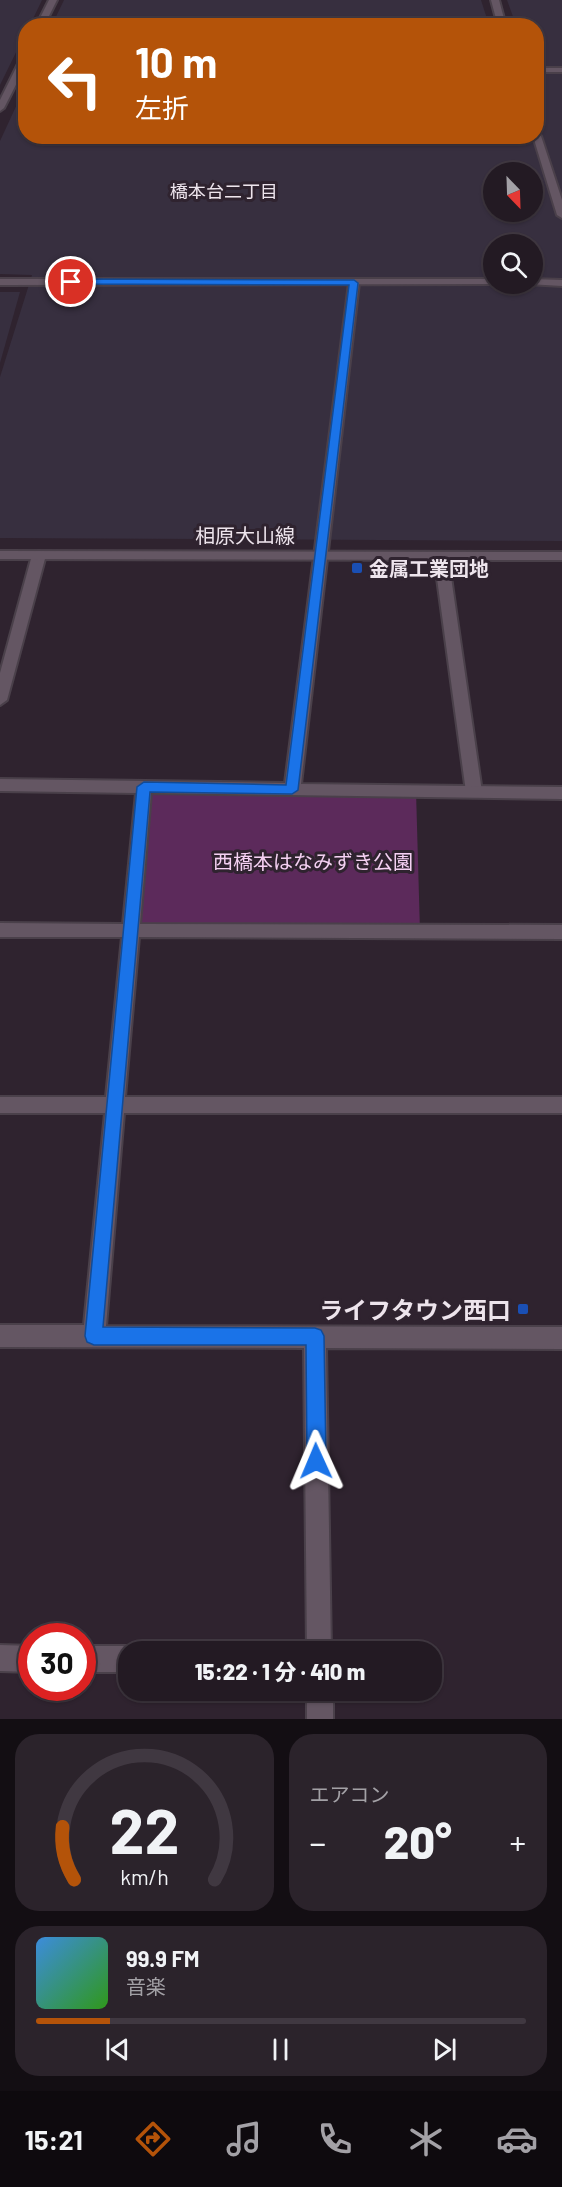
<!DOCTYPE html>
<html lang="ja">
<meta charset="utf-8">
<style>
:root{--surface:#231a23;--page:#2b232b;--text:#f1f3f6;--muted:#a3a1a6;--line:#403841;--accent:#b45309}
body{margin:0;font-family:Barlow,"Noto Sans JP",sans-serif;background:var(--page);color:var(--text);height:100vh;display:flex;flex-direction:column;font-size:22px;white-space:nowrap}
*{box-sizing:border-box;margin:0}
p{font-size:20px;color:var(--muted)}
.icon{flex:none;width:33px;height:33px;fill:none;stroke:currentColor;stroke-width:2;stroke-linecap:round;stroke-linejoin:round}
.map{position:relative;height:1719px;overflow:hidden}
.drawer{display:flex;flex-direction:column;gap:15px;padding:15px;background:#130e13;flex:1}
.drawer>*{flex:none}
.guide{position:absolute;left:18px;top:18px;width:526px;height:126px;border-radius:24px;box-shadow:0 2px 4px #0004,0 0 0 2px var(--line);background:#b45309;color:#fff;overflow:hidden}
.needle{width:39px;rotate:157deg}
.tools{position:absolute;left:483px;top:162px;display:grid;gap:12px}
.tools a{display:grid;place-items:center;width:60px;height:60px;border-radius:50%;background:var(--surface);box-shadow:0 2px 4px #0004,0 0 0 2px var(--line);font-size:30px}
.speed{position:absolute;left:18px;top:1623px;display:flex;gap:12px;font-size:30px;font-weight:700;text-align:center}
.speed>*{display:grid;place-content:center;width:78px;height:78px;border-radius:50%;background:var(--surface);box-shadow:0 2px 4px #0004,0 0 0 2px var(--line);line-height:1}
.speed .limit{border:9px solid #d22;background:#fff;color:#111}
.pin{position:absolute;display:grid;place-items:center;width:51px;height:51px;color:#fff;margin:-26px;border:3px solid #fff;border-radius:50%;box-shadow:0 2px 6px #0007}
.me{position:absolute;width:66px;margin:-33px;rotate:359deg;stroke-linejoin:round;filter:drop-shadow(0 0 4px #0008)}
.turn{display:flex;align-items:center;gap:21px;height:126px;padding:0 18px;font-size:27px}
.turn .icon{width:78px;height:78px;stroke-width:2.5}
.turn b{display:block;font-size:42px;line-height:51px}
.big{font-size:45px;font-weight:800;line-height:1.1}
.drawer .widget{flex:1;display:flex;flex-direction:column;justify-content:center;gap:9px;min-width:0;padding:0 21px;border-radius:24px;background:var(--page)}
.drawer .dial{align-items:center;gap:0}
.dial svg{height:156px;overflow:visible;fill:none;stroke:var(--line);stroke-width:7;stroke-linecap:round;text-anchor:middle}
.dial text{fill:var(--text);stroke:none}
.song{display:flex;align-items:center;gap:18px}
.cover{width:72px;height:72px;border-radius:9px;background:linear-gradient(135deg,hsl(210 70% 55%),hsl(110 70% 35%))}
.played{height:6px;border-radius:3px;background:linear-gradient(90deg,var(--accent) 15%,var(--line) 15%)}
.keys{display:flex;justify-content:space-around;direction:ltr}
.heat{display:flex;justify-content:space-between;align-items:center;font-size:33px;direction:ltr}
.drawer .tiles{flex:1;display:grid;gap:15px;grid-template-columns:1fr 1fr}
.widget:last-child{grid-column:span 2}
.trip{position:absolute;left:118px;top:1641px;width:324px;height:60px;border-radius:24px;background:var(--surface);box-shadow:0 2px 4px #0004,0 0 0 2px var(--line);font-weight:800;line-height:60px;text-align:center}
.menu{display:flex;height:96px;justify-content:space-around;align-items:center;background:#0e0a0e;color:var(--muted)}
.menu .icon{width:42px;height:42px}
.menu .current{color:var(--accent)}
.menu b{font-size:27px;color:var(--text)}
.map>svg:first-child{display:block}
</style>
<div class="map">
<svg width="562" height="1719" viewBox="0 0 562 1719">
<rect width="100%" height="100%" fill="#2f232f"/>
<g fill="#372f3f" fill-rule="evenodd">
<path d="M0,0H42L30,25L26,26L25,34L0,85Z"/>
<path d="M64,0H481L489,25H52Z"/>
<path d="M507,0H562V541L0,538V377L32,275L0,274V141L25,87L26,136H537V26L516,25ZM494,172H532V212H494ZM494,244H532V284H494Z"/>
<path d="M0,292H20L0,363Z"/>
</g>
<path fill="#5c2a5b" d="M144,787L416,791L420,932L132,930Z"/>
<g fill="none" stroke-linecap="round" stroke-linejoin="round">
<g stroke="#4a404a" stroke-width="4">
<path id="service" d="M441,552L448,556L482,792L480,796H468L466,792L434,556Z"/>
</g>
<g stroke="#4a404a" stroke-width="4">
<g id="minor">
<path d="M354,280L359,283L301,784L562,787V799L151,793L140,924L562,925V939L139,937L125,1097H562V1113H124L106,1326L562,1327V1349L326,1348L331,1652H307L304,1348L0,1347V1325H84L105,1113H0V1097H106L122,937H0V923L123,924L136,793L0,791V779L285,783L349,283Z"/>
<path d="M39,551L46,555L7,700L0,705V673L32,555Z"/>
<path d="M0,1645L32,1646V1672L0,1671Z"/>
<path d="M82,1646H129L138,1652H129V1672H82Z"/>
<rect x="307" y="1690" width="26" height="29"/>
</g>
</g>
<g stroke="#4a404a" stroke-width="4">
<g id="tertiary">
<path d="M49,0H57L44,26H36Z"/>
<path d="M491,0H499L506,26H498Z"/>
<path d="M26,54V65L4,108L0,111V100L22,56Z"/>
<rect x="537" y="68" width="25" height="4"/>
<path d="M537,133L541,136L562,200V218L557,215L533,136H537Z"/>
<path d="M0,279H494V284H498L0,285Z"/>
<path d="M532,279L562,280V286L528,284H532Z"/>
<path d="M0,551L562,552V560L0,559Z"/>
</g>
</g>
<use href="#service" fill="#645663" fill-rule="evenodd"/>
<use href="#minor" fill="#645663" fill-rule="evenodd"/>
<use href="#tertiary" fill="#645663" fill-rule="evenodd"/>
</g>
<path fill="#1a73e8" stroke="#114b97" stroke-width="1.5" d="M71,279L354,280L358,283L298,790L292,794L150,792L103,1327L315,1328L321,1330L324,1336L326,1461L323,1468L316,1470L310,1468L307,1461L306,1345H94L87,1342L85,1336L137,787L144,782L286,785L349,285L68,284V280Z"/>
<g fill="#1a4fb4" stroke="#2f232f" stroke-width="2">
<rect x="351" y="562" width="12" height="12" rx="3"/>
<rect x="517" y="1303" width="12" height="12" rx="3"/>
</g>
<g text-anchor="middle" dominant-baseline="central" stroke-width="6" stroke-linejoin="round" paint-order="stroke">
<g font-size="18" fill="#ede4ec" stroke="#2f232f">
<text x="224" y="191">橋本台二丁目</text>
</g>
<g font-size="20" fill="#ede4ec" stroke="#2f232f">
<text x="245" y="535">相原大山線</text>
</g>
<g font-size="20" font-weight="bold" fill="#ede4ec" stroke="#2f232f" text-anchor="start">
<text x="369" y="568">金属工業団地</text>
</g>
<g font-size="20" fill="#f5d1f3" stroke="#2f232f">
<text x="313" y="861">西橋本はなみずき公園</text>
</g>
<g font-size="24" font-weight="bold" fill="#ede4ec" stroke="#2f232f" text-anchor="end">
<text x="511" y="1309">ライフタウン西口</text>
</g>
</g>
</svg>
<div class="tools">
<a><svg class="needle" viewBox="-14 -14 28 28"><path d="M0-13l5 13h-10z" fill="#e53935"/><path d="M0 13l5-13h-10z" fill="#a3a1a6"/></svg></a>
<a><svg class="icon" aria-label="search" viewBox="0 0 24 24"><circle cx="10" cy="10" r="6"/><path d="M15 15l6 6"/></svg></a>
</div>
<div class="speed"><div class="limit">30</div></div>
<div class="pin" style="left:71px;top:282px;background:#d93025"><svg class="icon" aria-label="arrive" viewBox="0 0 24 24"><path d="M6 21V4h12l-3 4 3 4H6"/></svg></div>
<svg class="me" style="left:316px;top:1461px" viewBox="-20 -20 40 40"><path d="M0-17L14 15 0 8-14 15z" fill="#1a73e8" stroke="#fff" stroke-width="4"/></svg>
<div class="trip">15:22 · 1 分 · 410 m</div>
<div class="guide">
<div class="turn"><svg class="icon" aria-label="left" viewBox="0 0 24 24"><path d="M17 20v-9H6M10 6l-5 5 5 5"/></svg><div><b>10 m</b>左折</div></div>
</div>
</div>
<section class="drawer">
<div class="tiles">
<div class="widget dial"><svg viewBox="0 0 100 80">
<path d="M14 69A42 42 0 1 1 86 69"/>
<path d="M14 69A42 42 0 0 1 8 42" stroke="#b45309"/>
<text x="50" y="56" font-size="32" font-weight="700">22</text>
<text x="50" y="72" font-size="11">km/h</text>
</svg></div>
<div class="widget"><p>エアコン</p>
<div class="heat"><a>−</a><b class="big">20°</b><a>+</a></div>
</div>
<div class="widget">
<div class="song"><i class="cover"></i><div><b>99.9 FM</b><p>音楽</p></div></div>
<div class="played"></div>
<div class="keys"><svg class="icon" aria-label="previous" viewBox="0 0 24 24"><path d="M18 5L8 12l10 7zM5 5v14"/></svg><svg class="icon" aria-label="pause" viewBox="0 0 24 24"><path d="M8 5v14M16 5v14"/></svg><svg class="icon" aria-label="next" viewBox="0 0 24 24"><path d="M6 5l10 7-10 7zM19 5v14"/></svg></div>
</div>
</div>
</section>
<nav class="menu">
<b>15:21</b>
<svg class="icon current" aria-label="directions" viewBox="0 0 24 24"><path d="M12 3l9 9-9 9-9-9zM9 14v-3h6M13 9l2 2-2 2"/></svg>
<svg class="icon" aria-label="music" viewBox="0 0 24 24"><path d="M9 18V5l10-2v13"/><circle cx="6" cy="18" r="3"/><circle cx="16" cy="16" r="3"/></svg>
<svg class="icon" aria-label="phone" viewBox="0 0 24 24"><path d="M5 4h4l2 5-3 2q2 4 5 5l2-3 5 2v4C11 20 4 13 5 4z"/></svg>
<svg class="icon" aria-label="climate" viewBox="0 0 24 24"><path d="M12 3v18M4 7l16 10M4 17L20 7"/></svg>
<svg class="icon" aria-label="car" viewBox="0 0 24 24"><path d="M5 17H2v-5l4-1 3-4h7l3 4 3 1v5h-3M9 17h6M6 11h13"/><circle cx="7" cy="17" r="2"/><circle cx="17" cy="17" r="2"/></svg>
</nav>
